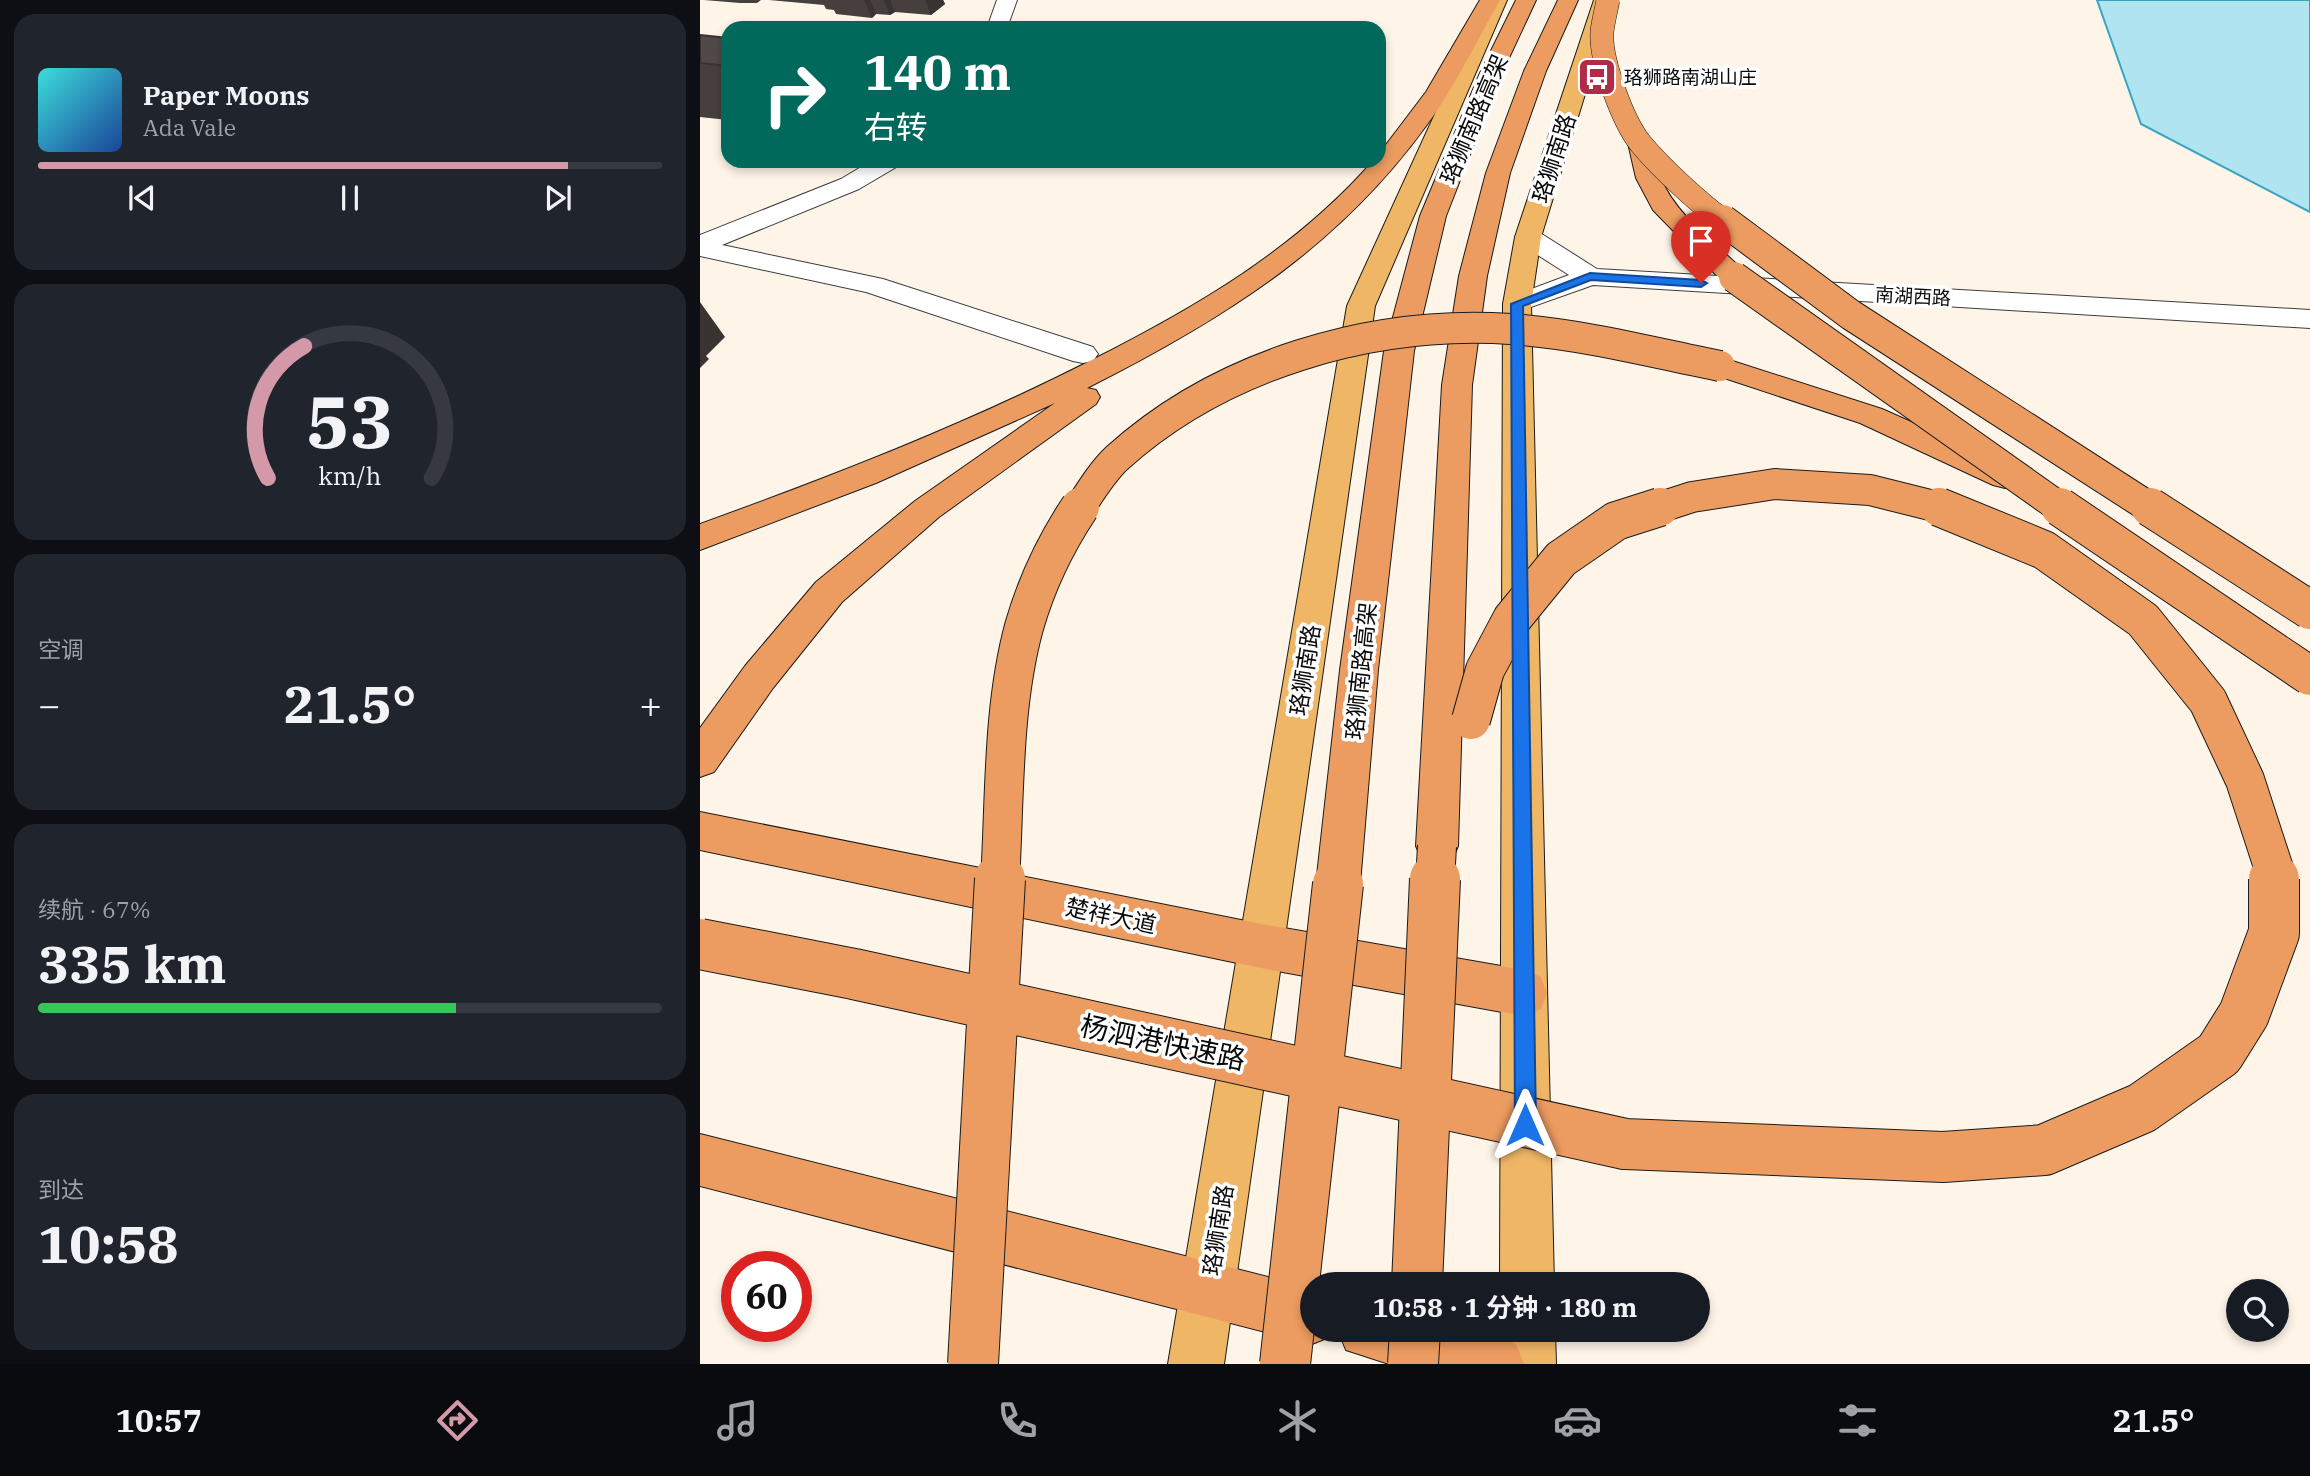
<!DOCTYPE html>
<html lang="zh">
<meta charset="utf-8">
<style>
:root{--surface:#171b24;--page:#20242c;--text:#f1f3f6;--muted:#9ea1a6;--line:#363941;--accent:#d399a8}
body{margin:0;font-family:"IBM Plex Serif","Noto Sans SC",serif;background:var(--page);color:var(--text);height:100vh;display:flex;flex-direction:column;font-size:26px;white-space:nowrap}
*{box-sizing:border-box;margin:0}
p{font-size:23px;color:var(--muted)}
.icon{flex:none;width:38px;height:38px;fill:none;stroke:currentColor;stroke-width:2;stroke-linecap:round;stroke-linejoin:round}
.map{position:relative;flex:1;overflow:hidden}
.details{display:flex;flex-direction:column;gap:14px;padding:14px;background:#0d0f14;width:700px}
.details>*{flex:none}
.hud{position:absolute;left:21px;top:21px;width:665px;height:147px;border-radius:21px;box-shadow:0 4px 10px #0003;background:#00695c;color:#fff;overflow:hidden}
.tools{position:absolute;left:1526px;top:1279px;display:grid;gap:14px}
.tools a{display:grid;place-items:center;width:63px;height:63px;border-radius:50%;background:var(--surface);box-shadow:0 4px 10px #0003;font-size:35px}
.speed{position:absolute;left:21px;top:1251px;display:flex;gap:14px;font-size:35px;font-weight:700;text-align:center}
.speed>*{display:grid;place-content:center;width:91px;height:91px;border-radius:50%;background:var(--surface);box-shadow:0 4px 10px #0003;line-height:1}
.speed .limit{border:10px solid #d22;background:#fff;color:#111}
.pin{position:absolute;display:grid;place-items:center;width:60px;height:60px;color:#fff;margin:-72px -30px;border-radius:50% 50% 50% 0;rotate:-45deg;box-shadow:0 0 7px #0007}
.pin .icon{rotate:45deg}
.me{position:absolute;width:77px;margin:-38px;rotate:0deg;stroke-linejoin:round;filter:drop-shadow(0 0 5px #0008)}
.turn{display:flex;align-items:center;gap:24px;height:147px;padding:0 28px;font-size:32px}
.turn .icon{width:91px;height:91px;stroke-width:2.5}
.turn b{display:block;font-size:49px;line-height:60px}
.big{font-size:52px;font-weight:700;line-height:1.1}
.details .tile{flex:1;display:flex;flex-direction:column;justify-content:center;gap:10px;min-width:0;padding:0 24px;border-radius:21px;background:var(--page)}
.details .dial{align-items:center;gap:0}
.dial svg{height:182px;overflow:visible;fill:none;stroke:var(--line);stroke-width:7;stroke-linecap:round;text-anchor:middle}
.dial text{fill:var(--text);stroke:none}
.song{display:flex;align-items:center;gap:21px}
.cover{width:84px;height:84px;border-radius:10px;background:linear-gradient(135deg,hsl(180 70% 55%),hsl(220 70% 35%))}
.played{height:7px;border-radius:4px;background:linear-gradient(90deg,var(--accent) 85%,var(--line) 85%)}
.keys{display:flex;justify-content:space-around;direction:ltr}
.heat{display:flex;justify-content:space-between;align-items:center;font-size:38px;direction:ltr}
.charge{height:10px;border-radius:5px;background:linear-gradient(90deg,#34c759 67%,var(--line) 0)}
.trip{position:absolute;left:600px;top:1272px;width:410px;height:70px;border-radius:35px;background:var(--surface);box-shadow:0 4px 10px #0003;font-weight:700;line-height:70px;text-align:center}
.tab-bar{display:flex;height:112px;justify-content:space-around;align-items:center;background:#090b0e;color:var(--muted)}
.tab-bar .icon{width:49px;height:49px}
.tab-bar .selected{color:var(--accent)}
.tab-bar b{font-size:32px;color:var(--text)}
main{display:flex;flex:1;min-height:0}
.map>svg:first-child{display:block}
</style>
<main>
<section class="details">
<div class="tile">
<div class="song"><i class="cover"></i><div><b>Paper Moons</b><p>Ada Vale</p></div></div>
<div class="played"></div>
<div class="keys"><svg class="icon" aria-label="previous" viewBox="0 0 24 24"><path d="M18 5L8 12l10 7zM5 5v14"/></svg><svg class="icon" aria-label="pause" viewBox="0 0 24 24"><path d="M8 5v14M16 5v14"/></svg><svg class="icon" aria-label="next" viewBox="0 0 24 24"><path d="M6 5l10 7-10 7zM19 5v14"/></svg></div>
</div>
<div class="tile dial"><svg viewBox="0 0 100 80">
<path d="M14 69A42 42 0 1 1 86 69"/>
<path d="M14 69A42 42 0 0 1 30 11" stroke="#d399a8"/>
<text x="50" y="56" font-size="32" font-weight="700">53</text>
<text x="50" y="72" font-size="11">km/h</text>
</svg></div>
<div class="tile"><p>空调</p>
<div class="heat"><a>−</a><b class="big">21.5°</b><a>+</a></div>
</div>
<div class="tile"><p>续航 · 67%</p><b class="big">335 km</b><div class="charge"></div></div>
<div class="tile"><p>到达</p><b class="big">10:58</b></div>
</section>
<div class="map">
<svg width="1610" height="1364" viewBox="0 0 1610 1364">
<rect width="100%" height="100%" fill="#fef5e8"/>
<path fill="#b0e4f1" stroke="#3ca4c3" stroke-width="2" d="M1397,0H1610V212L1441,124Z"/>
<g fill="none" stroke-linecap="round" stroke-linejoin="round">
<g stroke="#3d3d3d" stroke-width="2">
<g id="minor">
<path d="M297,0H317L307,28H287Z"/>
<path d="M171,161H201L198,166L159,189L22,245L183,279L393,347L398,354L393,361L383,363L373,361L166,292L0,256V235L141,179Z"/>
</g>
</g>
<g stroke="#3d3d3d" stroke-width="2">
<path id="tertiary" d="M828,229L837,231L897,269L1610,310V328L893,285L817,312L807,310L803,304L807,298L869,275L819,243L815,237L819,231Z"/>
</g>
<g stroke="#1b1b1b" stroke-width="2">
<g id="primary">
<path d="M787,0H807L675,306L524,1364H468L647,306Z"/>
<path d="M894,0H914L841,237L831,304L854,1284H800L803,304L815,237Z"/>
<path d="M799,1330H855L856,1364H800Z"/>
</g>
</g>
<g stroke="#1b1b1b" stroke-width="2">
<g id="trunk">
<path d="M780,0H800C780,35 762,72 740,106C649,241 530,316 387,388L396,390L400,397L396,404L239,517L142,602L73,688L14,772L0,777V728L45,666L116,582L215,501L355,403L176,483L0,550V524C133,476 264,425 390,361C495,308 595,250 673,161H679V154L726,92Z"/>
<path d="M816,0H836L802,73L746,216L714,351L678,670L660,884L654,898L638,904L622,898L616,884L640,670L684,351L720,216L780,73Z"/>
<path d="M858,0H878L846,71L810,173L787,276L772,385L758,846L752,860L737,865L722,860L716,846L742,385L759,276L786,173L824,71Z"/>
<path d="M940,136L948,138C957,150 955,166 961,179C977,216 1015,243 1044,271L1048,277L1044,283L1034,285L1024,283L953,210L936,178L928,143L932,138Z"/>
<path d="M1020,357L1182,409L1317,469L1321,477L1317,485L1305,488L1293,485L1160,423L1009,373L1005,366L1009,359Z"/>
<path d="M0,812L561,924L824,970L841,977L847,993L841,1009L824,1016L561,968L0,850Z"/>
<path d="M0,1134L612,1288V1330H634L632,1336L612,1344L0,1186Z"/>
<path d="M638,1330H775L816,1344L824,1364H689L646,1350Z"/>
</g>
</g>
<use href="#minor" fill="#fff" fill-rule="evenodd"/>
<use href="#tertiary" fill="#fff" fill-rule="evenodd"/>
<use href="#primary" fill="#efb666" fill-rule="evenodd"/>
<use href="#trunk" fill="#ec9c60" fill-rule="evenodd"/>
<g stroke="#1b1b1b" stroke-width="24" stroke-linecap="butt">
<path id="trunk-bridge-far3" d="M908,0C906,11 903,22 902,32C900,60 923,122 941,144C962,169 999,203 1025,222"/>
</g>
<g stroke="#1b1b1b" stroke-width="32" stroke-linecap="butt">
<g id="trunk-bridge-far2">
<path d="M1023,220L1151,315L1452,509"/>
<path d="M1034,277L1362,509"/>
<path d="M379,509C390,492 402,472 417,458C521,364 672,320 811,329C881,334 951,352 1020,366"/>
<path d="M955,509L992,497L1075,484L1170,490L1246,509"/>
</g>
</g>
<g stroke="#1b1b1b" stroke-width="40" stroke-linecap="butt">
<g id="trunk-bridge-far1">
<path d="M1239,507L1344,550L1443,620L1508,701L1545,780L1574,869V881"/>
<path d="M1360,507L1610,676"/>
<path d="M1450,507L1610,610"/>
<path d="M771,720L785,670L812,619L861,559L916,521L960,507"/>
<path d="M300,881C305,798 302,708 324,627C336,585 356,543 380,507"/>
<path d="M735,881L737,846"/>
</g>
</g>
<g stroke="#1b1b1b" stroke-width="52" stroke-linecap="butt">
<g id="trunk-bridge">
<path d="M0,944L154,974L925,1144L1243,1157L1344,1150L1442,1108L1519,1054L1544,1014L1574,933V879"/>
<path d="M717,1284L735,879"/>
<path d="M273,1364L300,879"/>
<path d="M585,1364L638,884"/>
<path d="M713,1364L715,1330"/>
</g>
</g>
<use href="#trunk-bridge-far3" stroke="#ec9c60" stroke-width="23"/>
<use href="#trunk-bridge-far2" stroke="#ec9c60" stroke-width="30"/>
<use href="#trunk-bridge-far1" stroke="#ec9c60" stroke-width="38"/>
<use href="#trunk-bridge" stroke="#ec9c60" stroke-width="50"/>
</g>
<g fill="#463f3d">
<path d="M4,0H61L57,3H40Z"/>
<path d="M69,0H243L245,4L231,15L195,12L190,15L176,14L172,18L136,14L134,10L126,9L124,5Z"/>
<path d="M0,35L28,38V120L0,117Z"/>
</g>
<g fill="#393332">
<path d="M164,0H170L176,14L172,18Z"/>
<path d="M184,0H190L195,12L190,15Z"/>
<path d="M225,0H243L245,4L231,15Z"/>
<path d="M0,302L25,337L6,356L9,359L0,368Z"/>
</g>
<path fill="#514947" stroke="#393332" stroke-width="2" d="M0,35L28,38V66L0,63Z"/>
<path fill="#1a73e8" stroke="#114b97" stroke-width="2" d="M890,273L1001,280L1007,283L1001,287L891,280L823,306L836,1125L833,1133L825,1136L818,1133L815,1125L811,304Z"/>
<defs>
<g id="bus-square" transform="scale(2.0125)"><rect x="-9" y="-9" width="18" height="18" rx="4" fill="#af2c49" stroke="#fff"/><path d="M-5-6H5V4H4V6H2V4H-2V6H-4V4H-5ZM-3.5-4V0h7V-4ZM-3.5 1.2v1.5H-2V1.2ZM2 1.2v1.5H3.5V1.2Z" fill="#fff"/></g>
</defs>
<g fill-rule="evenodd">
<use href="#bus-square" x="897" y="77"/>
</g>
<g text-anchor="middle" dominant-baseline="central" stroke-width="7" stroke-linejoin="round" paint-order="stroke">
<g font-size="19" fill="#0a0a0a" stroke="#fff" text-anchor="start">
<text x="924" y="77">珞狮路南湖山庄</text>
</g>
<g font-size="19" fill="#0a0a0a" stroke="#fff">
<text transform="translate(1213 296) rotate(3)">南湖西路</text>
</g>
<g font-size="23" fill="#0a0a0a" stroke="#fff">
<text transform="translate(773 119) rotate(-67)">珞狮南路高架</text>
<text transform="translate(853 158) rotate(-72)">珞狮南路</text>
<text transform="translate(604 670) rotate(-81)">珞狮南路</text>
<text transform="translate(660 671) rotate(-84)">珞狮南路高架</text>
<text transform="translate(411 915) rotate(12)">楚祥大道</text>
<text transform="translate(517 1230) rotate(-81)">珞狮南路</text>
</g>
<g font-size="28" fill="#0a0a0a" stroke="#fff">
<text transform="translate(463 1042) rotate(12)">杨泗港快速路</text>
</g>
</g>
</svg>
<div class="tools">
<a><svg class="icon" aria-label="search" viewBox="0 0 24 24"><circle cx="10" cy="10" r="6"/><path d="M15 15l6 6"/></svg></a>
</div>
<div class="speed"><div class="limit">60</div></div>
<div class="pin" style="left:1001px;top:283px;background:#d93025"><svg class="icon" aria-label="arrive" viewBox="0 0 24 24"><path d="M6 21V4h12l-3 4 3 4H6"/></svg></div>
<svg class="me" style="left:825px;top:1125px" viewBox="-20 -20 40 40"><path d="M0-17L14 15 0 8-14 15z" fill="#1a73e8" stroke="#fff" stroke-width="4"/></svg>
<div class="trip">10:58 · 1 分钟 · 180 m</div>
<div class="hud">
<div class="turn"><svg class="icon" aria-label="right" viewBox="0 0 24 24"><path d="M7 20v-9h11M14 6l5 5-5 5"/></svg><div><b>140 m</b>右转</div></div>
</div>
</div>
</main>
<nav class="tab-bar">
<b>10:57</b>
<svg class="icon selected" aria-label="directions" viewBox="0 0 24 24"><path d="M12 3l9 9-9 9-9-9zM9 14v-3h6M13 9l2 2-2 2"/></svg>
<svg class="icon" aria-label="music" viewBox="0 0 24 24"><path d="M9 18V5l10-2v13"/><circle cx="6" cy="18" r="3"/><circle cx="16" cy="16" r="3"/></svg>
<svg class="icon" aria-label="phone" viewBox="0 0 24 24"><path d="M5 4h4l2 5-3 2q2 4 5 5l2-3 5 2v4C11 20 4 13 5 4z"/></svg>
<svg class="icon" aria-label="climate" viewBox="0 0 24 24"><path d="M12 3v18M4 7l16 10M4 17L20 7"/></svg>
<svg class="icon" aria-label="car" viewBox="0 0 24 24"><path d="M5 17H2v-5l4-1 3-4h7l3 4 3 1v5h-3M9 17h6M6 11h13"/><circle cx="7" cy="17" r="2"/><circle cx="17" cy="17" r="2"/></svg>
<svg class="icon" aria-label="filters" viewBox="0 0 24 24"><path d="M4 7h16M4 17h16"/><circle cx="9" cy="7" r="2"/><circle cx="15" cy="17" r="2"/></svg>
<b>21.5°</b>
</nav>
